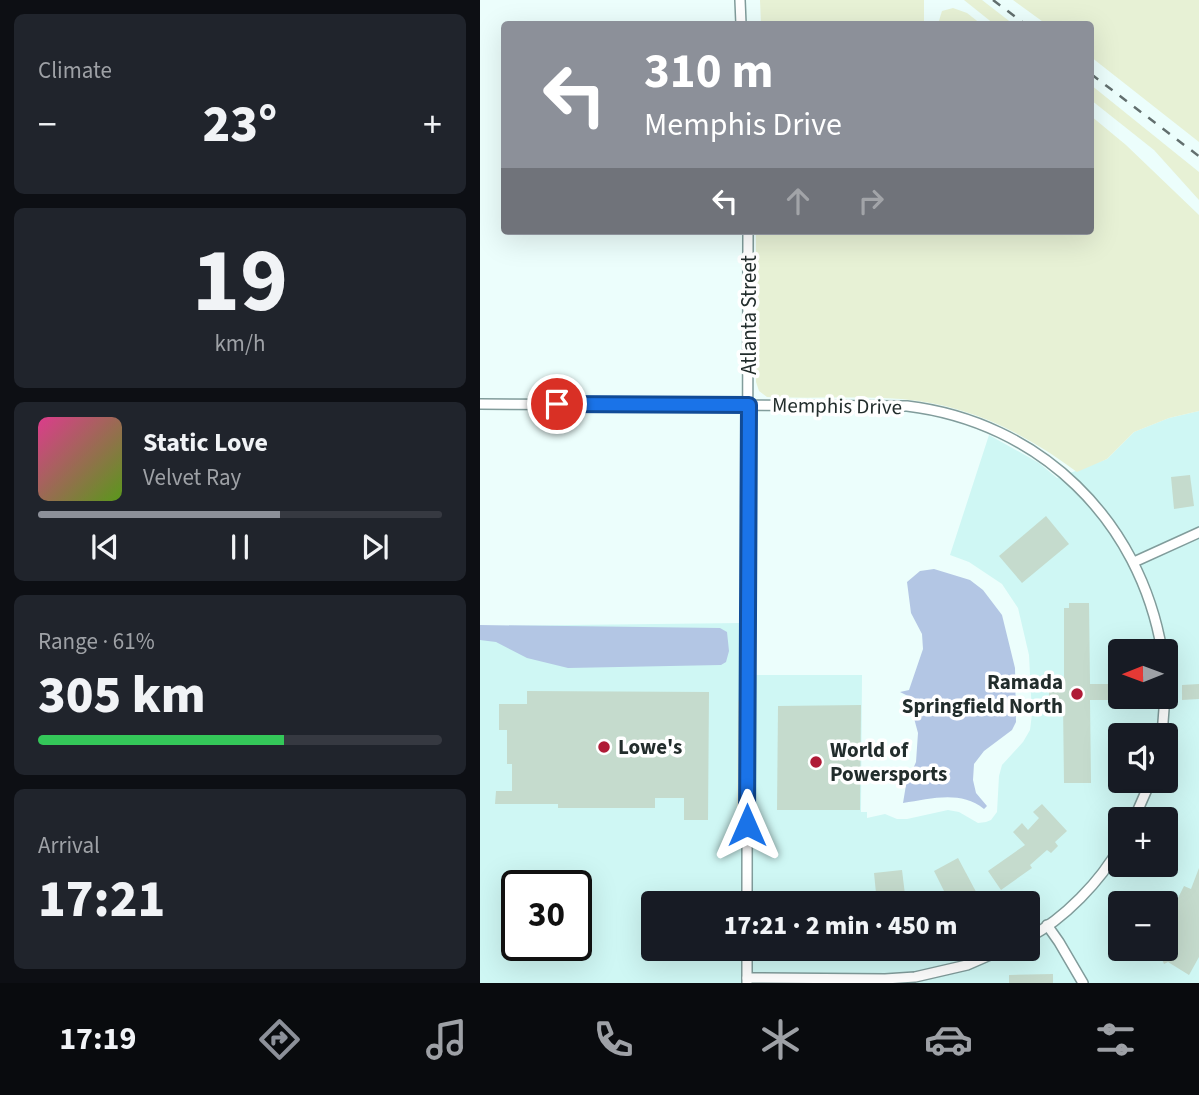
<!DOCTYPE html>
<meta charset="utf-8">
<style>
:root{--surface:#171b24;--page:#20242c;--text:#f1f3f6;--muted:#9ea1a6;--line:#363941;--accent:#8c9099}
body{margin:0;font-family:"Source Sans 3",sans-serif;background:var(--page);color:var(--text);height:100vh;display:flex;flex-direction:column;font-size:26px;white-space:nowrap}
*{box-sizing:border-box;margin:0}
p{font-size:23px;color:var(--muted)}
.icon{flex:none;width:38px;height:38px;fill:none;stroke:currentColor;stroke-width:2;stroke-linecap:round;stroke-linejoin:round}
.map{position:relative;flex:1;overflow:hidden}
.sheet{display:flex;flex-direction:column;gap:14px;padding:14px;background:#0d0f14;width:480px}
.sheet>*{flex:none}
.banner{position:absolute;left:21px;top:21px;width:593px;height:214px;border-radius:7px;box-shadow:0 7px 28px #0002;background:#8c9099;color:#fff;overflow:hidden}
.needle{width:46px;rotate:269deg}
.controls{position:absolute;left:628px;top:639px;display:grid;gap:14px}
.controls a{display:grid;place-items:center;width:70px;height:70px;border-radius:7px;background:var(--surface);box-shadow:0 7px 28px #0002;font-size:35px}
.speed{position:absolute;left:21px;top:870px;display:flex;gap:14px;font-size:35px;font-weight:700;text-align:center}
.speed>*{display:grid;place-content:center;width:91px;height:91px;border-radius:50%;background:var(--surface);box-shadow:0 7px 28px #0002;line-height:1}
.speed .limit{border:4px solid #111;border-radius:10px;background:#fff;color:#111}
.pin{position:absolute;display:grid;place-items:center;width:60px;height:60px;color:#fff;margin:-30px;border:4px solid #fff;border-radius:50%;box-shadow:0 2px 7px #0007}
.me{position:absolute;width:77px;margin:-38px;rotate:0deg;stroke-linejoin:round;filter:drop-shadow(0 0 5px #0008)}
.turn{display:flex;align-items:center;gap:24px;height:147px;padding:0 28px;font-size:32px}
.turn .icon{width:91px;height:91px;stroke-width:2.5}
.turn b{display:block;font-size:49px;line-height:60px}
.lanes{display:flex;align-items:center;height:66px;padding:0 28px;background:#0003;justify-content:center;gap:35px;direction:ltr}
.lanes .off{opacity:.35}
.big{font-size:52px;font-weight:800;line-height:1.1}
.sheet .card{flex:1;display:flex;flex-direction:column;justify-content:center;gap:10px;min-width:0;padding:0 24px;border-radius:10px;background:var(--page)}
.sheet .dial{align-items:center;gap:0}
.dial b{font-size:91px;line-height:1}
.song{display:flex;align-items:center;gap:21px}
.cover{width:84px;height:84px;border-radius:10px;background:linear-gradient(135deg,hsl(330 70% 55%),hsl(90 70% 35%))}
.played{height:7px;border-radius:4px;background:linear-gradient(90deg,var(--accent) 60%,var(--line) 60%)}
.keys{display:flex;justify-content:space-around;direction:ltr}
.heat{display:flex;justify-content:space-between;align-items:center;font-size:38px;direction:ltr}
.charge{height:10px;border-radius:5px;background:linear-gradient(90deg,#34c759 61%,var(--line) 0)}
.trip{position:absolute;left:161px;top:891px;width:399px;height:70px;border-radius:7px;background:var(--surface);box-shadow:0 7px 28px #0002;font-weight:800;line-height:70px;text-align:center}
.tabs{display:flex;height:112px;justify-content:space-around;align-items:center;background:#090b0e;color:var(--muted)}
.tabs .icon{width:49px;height:49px}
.tabs .current{color:var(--accent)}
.tabs b{font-size:32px;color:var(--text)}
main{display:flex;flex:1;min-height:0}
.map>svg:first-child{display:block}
</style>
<main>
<section class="sheet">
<div class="card"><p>Climate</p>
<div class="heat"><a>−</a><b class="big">23°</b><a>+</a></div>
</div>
<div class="card dial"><b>19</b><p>km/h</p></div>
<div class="card">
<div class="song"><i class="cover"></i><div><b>Static Love</b><p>Velvet Ray</p></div></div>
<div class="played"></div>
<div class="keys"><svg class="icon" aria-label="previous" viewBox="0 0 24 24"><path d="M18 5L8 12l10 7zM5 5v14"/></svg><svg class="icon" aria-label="pause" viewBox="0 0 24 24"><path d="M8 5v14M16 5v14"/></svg><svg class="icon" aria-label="next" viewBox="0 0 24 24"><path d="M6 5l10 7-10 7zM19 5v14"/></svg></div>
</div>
<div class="card"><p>Range · 61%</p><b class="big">305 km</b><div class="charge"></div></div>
<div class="card"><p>Arrival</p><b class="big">17:21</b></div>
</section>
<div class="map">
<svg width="720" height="983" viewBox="0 0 720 983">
<rect width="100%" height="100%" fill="#ecfefc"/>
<path fill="#cff7f4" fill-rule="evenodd" d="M719,411V983H0V626L261,623V675H382L381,812H387V818L405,814L417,819H427L468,810L479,812L498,823L506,822L511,820L517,812L519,776L522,765L543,742L550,730L552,714L549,655L538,608L522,584L489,562L470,555L509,435L559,463L577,478L627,459L654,432L689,418ZM640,651H686V696H640ZM640,735H686V780H640ZM640,819H686V864H640ZM37,886H96V945H37ZM173,903H548V948H173ZM640,903H686V948H640Z"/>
<g fill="#e7f1d5">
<path d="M280,0H444V24H281Z"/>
<path d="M484,0H502L533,24H514Z"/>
<path d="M533,0H719V142L611,57V24H566Z"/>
<path d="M473,8L487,13L501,24H458L462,11Z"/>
<path d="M611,85L719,172V200L674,150L611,100Z"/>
<path d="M611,116L646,145L719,215V411L689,418L654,432L627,459L597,472C545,433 487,404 421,399C377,396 332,399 287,397L279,391L276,382V231H611Z"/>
<path d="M258,699L260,705V811L257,816Z"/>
</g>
<g fill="#b3c6e4">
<path d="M454,569L490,580L503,590L522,615L535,668L536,722L532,730L504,751L494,764L493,780L496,793L507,806L504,809C480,790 451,799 423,803L426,785L436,762L438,733L428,696L420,692L429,690L443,649L442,634L431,613L427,582L440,571Z"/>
<path d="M0,625L240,628L247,632L249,651L246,662L241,665L88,668L47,658L16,642L0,640Z"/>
</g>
<g fill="#c5dbcd">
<path d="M710,475L714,506L694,509L691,477Z"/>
<path d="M566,516L589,544L542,583L519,556Z"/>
<path d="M589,603H609L610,684H635V700H610L611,783H584L583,703H569V681H584V608H589Z"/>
<path d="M719,684V699L702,700V685Z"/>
<path d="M47,691L229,692L228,820H204V798H175V808H78V804H15L16,791H32V764H27V730H19V704H47Z"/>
<path d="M381,705L380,810H297L298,706Z"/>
<path d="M562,804L587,831L575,842L578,846L571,853L567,850L550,865L552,868L521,890L508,871L545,845L533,832L542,823L548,830L559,818L553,812Z"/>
<path d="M478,858L502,903H470L454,871Z"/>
<path d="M719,868V957L709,975L688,962L684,964L681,957L686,955L688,939L686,938V922L690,914L686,912V899L695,904L704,886L711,889Z"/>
<path d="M422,870L426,903H397L394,873Z"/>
<rect x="313" y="893" width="49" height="10"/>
<path d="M573,974V983H529V975Z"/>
</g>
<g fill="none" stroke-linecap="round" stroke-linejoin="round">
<g stroke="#819c9b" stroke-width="12">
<g id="minor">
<path d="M260,0L261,24"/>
<path d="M0,404L427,406C560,422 660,520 682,651"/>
<path d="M654,562L720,532"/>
<path d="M682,735L685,696"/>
<path d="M654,819L671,780"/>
<path d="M267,903L268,231"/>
<path d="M567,925L579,942L603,983"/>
<path d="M548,938C584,919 621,881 640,846"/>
<path d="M267,978L405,979L435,977L487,965L526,948"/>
<path d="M267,982V948"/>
</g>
</g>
<use href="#minor" stroke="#fff" stroke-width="9"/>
<g stroke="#626f6e" stroke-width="2.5" stroke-dasharray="9 9" stroke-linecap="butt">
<path d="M513,0L545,24"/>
<path d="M611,74L720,157"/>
</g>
</g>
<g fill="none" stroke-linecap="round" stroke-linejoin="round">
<g stroke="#114b97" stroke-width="18">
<path id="route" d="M77,404L269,405L267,825"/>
</g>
<use href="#route" stroke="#1a73e8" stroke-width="12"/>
</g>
<g fill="#af1b36" stroke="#fff" stroke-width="2.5">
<circle cx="597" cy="694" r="7"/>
<circle cx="124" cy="747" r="7"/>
<circle cx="336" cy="762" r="7"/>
</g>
<g text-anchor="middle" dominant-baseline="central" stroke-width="7" stroke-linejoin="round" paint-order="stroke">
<g font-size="21" fill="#222d2c" stroke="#fff">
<text transform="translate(269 315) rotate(-90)">Atlanta Street</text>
<text transform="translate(357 406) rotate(1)">Memphis Drive</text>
</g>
<g font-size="21" font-weight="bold" fill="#222d2c" stroke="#fff" text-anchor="start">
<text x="583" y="682" text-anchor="end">Ramada<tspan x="583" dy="24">Springfield North</tspan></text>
<text x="138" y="747">Lowe's</text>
<text x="350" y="750">World of<tspan x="350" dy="24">Powersports</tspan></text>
</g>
</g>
</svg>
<div class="controls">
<a><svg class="needle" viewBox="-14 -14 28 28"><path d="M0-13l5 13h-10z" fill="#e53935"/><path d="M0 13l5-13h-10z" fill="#9ea1a6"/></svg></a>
<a><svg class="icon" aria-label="sound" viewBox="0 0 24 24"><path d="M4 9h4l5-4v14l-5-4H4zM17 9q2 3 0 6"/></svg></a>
<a>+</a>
<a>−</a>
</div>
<div class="speed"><div class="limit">30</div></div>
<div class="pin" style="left:77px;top:404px;background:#d93025"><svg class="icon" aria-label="arrive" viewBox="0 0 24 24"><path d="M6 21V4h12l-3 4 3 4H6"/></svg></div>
<svg class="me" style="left:267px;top:825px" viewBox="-20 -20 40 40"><path d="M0-17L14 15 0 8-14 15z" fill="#1a73e8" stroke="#fff" stroke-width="4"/></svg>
<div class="trip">17:21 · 2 min · 450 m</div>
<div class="banner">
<div class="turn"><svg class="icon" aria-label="left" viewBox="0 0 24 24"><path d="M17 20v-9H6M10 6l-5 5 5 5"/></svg><div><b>310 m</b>Memphis Drive</div></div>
<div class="lanes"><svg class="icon" aria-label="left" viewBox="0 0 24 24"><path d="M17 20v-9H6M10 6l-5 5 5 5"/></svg><svg class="icon off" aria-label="ahead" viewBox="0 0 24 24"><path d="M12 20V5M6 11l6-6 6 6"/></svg><svg class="icon off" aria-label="right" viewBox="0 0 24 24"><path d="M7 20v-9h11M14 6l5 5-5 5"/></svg></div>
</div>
</div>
</main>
<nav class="tabs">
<b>17:19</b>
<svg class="icon current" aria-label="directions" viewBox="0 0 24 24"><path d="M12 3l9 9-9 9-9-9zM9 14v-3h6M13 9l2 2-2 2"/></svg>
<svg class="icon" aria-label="music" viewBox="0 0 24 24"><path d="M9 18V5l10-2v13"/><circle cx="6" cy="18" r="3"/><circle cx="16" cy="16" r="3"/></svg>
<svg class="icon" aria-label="phone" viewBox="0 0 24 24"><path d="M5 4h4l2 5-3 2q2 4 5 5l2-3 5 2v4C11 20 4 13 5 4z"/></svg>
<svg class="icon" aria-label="climate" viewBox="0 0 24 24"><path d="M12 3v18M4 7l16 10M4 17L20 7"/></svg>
<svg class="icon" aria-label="car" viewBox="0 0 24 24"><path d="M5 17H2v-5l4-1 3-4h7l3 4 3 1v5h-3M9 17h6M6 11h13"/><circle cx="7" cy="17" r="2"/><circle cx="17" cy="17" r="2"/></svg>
<svg class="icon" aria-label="filters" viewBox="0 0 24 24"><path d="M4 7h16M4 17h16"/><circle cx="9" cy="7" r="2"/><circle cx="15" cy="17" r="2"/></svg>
</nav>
